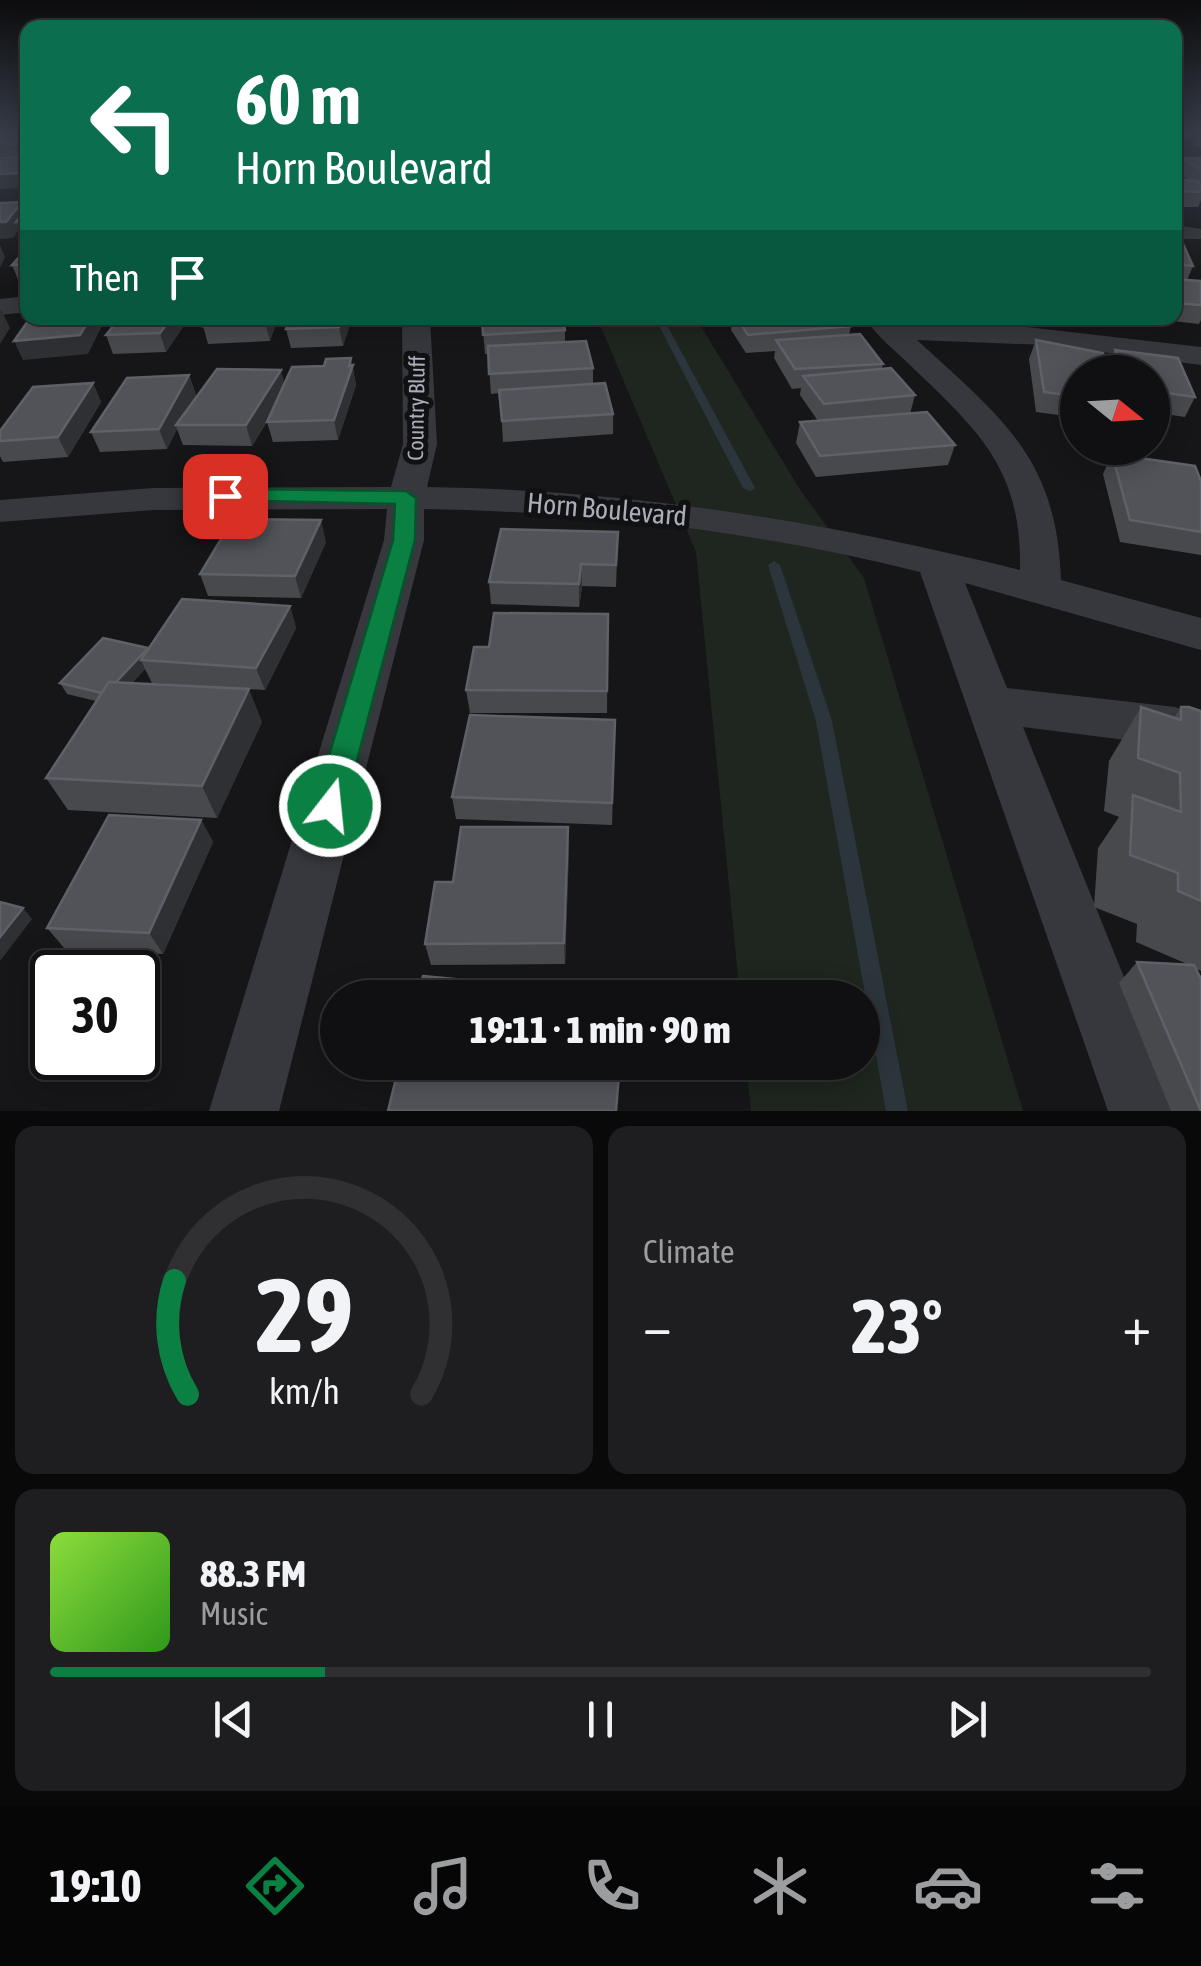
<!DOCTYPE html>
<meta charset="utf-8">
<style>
:root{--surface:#101012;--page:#1e1e20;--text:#f1f3f6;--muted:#9c9d9f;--line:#303032;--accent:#0b8043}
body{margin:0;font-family:"Asap Condensed",sans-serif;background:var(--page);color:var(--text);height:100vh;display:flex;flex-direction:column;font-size:38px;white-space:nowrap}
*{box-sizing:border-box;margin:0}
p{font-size:32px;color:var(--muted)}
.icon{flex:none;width:55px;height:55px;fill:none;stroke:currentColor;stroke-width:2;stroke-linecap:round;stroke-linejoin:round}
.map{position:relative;height:1111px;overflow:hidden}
.drawer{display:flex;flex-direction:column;gap:15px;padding:15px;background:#09090a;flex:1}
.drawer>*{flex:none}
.banner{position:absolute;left:20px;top:20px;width:1162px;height:305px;border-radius:20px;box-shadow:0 5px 25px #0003,0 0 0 2px var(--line);background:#0b6e4f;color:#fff;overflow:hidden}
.needle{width:65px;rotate:108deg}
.tools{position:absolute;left:1060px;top:355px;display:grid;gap:20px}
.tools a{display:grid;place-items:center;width:110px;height:110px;border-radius:50%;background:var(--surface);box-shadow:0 5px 25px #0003,0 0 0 2px var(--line);font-size:50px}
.speed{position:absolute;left:30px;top:950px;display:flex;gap:20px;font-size:50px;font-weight:700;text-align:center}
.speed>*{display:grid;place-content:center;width:130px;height:130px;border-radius:50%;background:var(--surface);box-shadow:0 5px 25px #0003,0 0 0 2px var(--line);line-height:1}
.speed .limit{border:5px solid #111;border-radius:15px;background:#fff;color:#111}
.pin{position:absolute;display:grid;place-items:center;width:85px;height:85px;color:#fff;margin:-42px;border-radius:20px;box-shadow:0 5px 15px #0006}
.me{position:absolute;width:110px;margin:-55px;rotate:16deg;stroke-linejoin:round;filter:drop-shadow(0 0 8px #0008)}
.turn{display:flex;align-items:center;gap:35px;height:210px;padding:0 50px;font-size:45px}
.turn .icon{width:130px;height:130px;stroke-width:2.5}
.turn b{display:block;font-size:70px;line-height:85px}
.then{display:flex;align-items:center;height:95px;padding:0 50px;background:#0003;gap:20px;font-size:38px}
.big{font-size:75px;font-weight:800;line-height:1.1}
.drawer .widget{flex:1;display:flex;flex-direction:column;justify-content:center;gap:15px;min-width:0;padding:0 35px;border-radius:20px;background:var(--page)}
.drawer .dial{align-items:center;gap:0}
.dial svg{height:260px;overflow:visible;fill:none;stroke:var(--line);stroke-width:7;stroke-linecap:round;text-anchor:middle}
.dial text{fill:var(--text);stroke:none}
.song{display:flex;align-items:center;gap:30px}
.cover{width:120px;height:120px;border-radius:15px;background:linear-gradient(135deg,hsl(90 70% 55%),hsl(110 70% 35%))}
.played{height:10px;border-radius:5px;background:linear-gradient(90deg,var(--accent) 25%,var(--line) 25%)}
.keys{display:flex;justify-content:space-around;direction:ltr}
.heat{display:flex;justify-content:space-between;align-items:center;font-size:55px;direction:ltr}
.drawer .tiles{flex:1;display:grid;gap:15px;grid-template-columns:1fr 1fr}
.widget:last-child{grid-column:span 2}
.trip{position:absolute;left:320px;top:980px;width:560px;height:100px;border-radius:50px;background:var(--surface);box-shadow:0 5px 25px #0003,0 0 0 2px var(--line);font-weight:800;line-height:100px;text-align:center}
.tabs{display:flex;height:160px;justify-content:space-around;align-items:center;background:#060607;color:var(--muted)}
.tabs .icon{width:70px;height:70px}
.tabs .active{color:var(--accent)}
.tabs b{font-size:45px;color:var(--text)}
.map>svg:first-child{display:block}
</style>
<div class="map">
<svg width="1201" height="1111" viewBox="0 0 1201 1111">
<rect width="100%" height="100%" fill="#161618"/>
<path fill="#1e261f" d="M597,318H696L799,488L864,578L1023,1111H751L746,1063L862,1062V998L740,997L696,552Z"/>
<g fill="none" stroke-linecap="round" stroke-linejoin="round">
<g fill="#2c353c" fill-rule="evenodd">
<path d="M655,318H663L755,488L753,490L749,491L743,488Z"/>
<path d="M774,561L780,565L832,721L908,1111H886L816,721L768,565Z"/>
</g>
<g fill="#37383d" fill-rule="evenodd">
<path d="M1175,225L1201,229V239H1175Z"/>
<path d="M28,296V312L0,315V299Z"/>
<path d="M402,318H430L437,444L427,487C631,490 821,521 1020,570C1022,470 980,432 912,367C897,352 876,336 865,318H893L900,324L1009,325L1201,347V365L1047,345L917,340C1002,418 1057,458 1061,580L1201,618V650L965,583L1007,688L1175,707L1201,716V756L1173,746L1023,727L1178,1111H1108L920,572C756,531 593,512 424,509V540L279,1111H209L384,540L387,509L153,510L0,522V500L153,488L391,487L403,444Z"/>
</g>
</g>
<g fill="#47494d">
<path d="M0,132H28L27,187L0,189V158L8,157L0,156Z"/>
<path d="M1175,132H1194L1191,140H1175Z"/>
<path d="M1199,132H1201V148L1194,144Z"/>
<path d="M1181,158H1201V200L1198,207H1175V179L1191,181L1177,173L1175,178V162L1178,167Z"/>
<path d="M1175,236L1193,266L1187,280L1201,281V320L1199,324L1155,319L1154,318H1175Z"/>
<path d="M28,247V281L19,282L12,265Z"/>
<path d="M120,318H189L166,352L113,354L106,335Z"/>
<path d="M278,318L270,341L208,344L203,326Z"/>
<path d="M291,318H352L343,346L291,348L286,329Z"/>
<path d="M482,318L565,330V342L593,368V384L613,414V434L503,442L500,393L491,394L488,354H485Z"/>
<path d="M721,318H843L851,326L849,335L883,364L882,368L915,395L910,414L955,445L948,465L816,477L796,443L800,422L818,421L800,395L801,388L792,389L774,358L775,351L746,353L731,330L732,318L722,319Z"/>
<path d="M1104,318H1135L1134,321Z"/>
<path d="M1036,340L1107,368L1115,350L1195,397L1185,417L1165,414L1161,423L1152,422V372H1078V411L1068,410L1066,416L1036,412L1029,359Z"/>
<path d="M351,358L356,385L338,440L273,442L267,422L271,415L252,446L183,445L177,429L167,449L100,452L91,432L189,375L196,395L190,405L285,384L324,366Z"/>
<path d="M93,383L101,402L68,457L3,462L0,456V431Z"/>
<path d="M1112,454L1201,481V555L1120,542L1103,474Z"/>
<path d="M618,532L616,587L582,586L579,607L491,604L489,582Z"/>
<path d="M326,542L301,598L208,596L200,574Z"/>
<path d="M290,606L296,628L265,690L152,683L145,669L132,683L262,722L217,818L68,810L46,778L96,701L67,694L60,683L148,648Z"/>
<path d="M608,614L607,713H470L466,690L489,647Z"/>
<path d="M1141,707L1174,718L1181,707L1201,711V971L1196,969L1201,1111H1171L1119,983L1137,962L1187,964L1136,942L1137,924L1094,907L1098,848L1119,817L1104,811L1109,761Z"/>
<path d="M615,720L612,825L456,819L452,797Z"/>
<path d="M201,820L213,842L163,954L65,949L47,928Z"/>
<path d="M569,849L565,964L431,965L425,944L453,882Z"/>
</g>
<g fill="#2f3033">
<path d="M28,136V155L20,158L14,145L21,138Z"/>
<path d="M28,163L27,187L0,189V174Z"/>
<path d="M22,202L28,215V237L23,238L19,229L13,238L0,239V222Z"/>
<path d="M0,245L5,257L0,268Z"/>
<path d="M1,309L10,328L0,344V311Z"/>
<path d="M90,318H106L88,354L23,360L14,341Z"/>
<path d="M171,318H189L166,352L160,333Z"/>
<path d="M267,318H278L270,341L265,322Z"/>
<path d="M343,318H352L343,346L339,327Z"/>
<path d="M351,358L356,385L338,440L334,420Z"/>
<path d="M281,370L286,389L252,446L246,425Z"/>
<path d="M189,375L196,395L180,425H176L177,429L167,449L159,429Z"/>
<path d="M93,383L101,402L68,457L58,437Z"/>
<path d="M321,520L326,542L301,598L295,576Z"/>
<path d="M581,564L582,586L579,607V584Z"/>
<path d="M290,606L296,628L265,690L256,668Z"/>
<path d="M148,648L152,661L141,660L145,669L113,705L106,694Z"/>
<path d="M249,689L262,722L217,818L202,786Z"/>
<path d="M201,820L213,842L163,954L149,933Z"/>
<path d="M568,827L569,849L565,964L564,943Z"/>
<path d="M23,908L32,919L0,961V937Z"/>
</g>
<g fill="#525359" stroke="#5f6168" stroke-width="2.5">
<path d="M0,132L28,134L21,138L28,140L14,145L0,143Z"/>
<path d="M28,156V163L21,173L0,174V158Z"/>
<path d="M1181,158H1201V169Z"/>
<path d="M1175,179L1198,181L1201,186V192L1175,191Z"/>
<path d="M22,202L6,222H0V203Z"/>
<path d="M28,206V221L16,222Z"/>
<path d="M1175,236L1180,237L1193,266L1175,264Z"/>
<path d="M28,247V264L12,265Z"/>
<path d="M1175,279L1201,281V305L1175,303Z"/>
<path d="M30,318H90L80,335L14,341Z"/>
<path d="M120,318H171L160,333L106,335Z"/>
<path d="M207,318H267L265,322L203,326Z"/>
<path d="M291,318H343L339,327L286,329Z"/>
<path d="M482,318H562L565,330L483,335Z"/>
<path d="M737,318H843L851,326L748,335Z"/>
<path d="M860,334L883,364L795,369L776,340Z"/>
<path d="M1036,340L1103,353L1109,372H1078V390H1072L1074,396L1044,392Z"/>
<path d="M586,341L593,368L489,374L488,346Z"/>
<path d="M1115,350L1178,358L1195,397L1167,393L1170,403L1152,400V372H1122Z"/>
<path d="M351,358L349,366L353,365L334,420L267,422L292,367L324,366L326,359Z"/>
<path d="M891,368L915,395L824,404L803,376Z"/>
<path d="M217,369L281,370L246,425H176Z"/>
<path d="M189,375L159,429L91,432L127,378Z"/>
<path d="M93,383L58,437L0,441V431L33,387Z"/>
<path d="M605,383L613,414L502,421L499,390Z"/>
<path d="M927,412L955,445L820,456L800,422Z"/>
<path d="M1112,454L1195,466L1201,481V532L1130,520Z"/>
<path d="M233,519L321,520L295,576L200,574Z"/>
<path d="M501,529L618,532L616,565L581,564L579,584L489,582Z"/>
<path d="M182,599L290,606L256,668L141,660Z"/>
<path d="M494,613L608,614L607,691L466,690L474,647H489Z"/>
<path d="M103,638L148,648L116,682H109L102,693L60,683Z"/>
<path d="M109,682L249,689L202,786L46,778Z"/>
<path d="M1141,707L1181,720V707H1189L1201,711V901L1178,891V873L1130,855L1133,795L1181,812L1180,773L1138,758Z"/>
<path d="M470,715L615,720L612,803L452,797Z"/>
<path d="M109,815L201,820L149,933L47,928Z"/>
<path d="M461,827H568L564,943L425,944L435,882H453Z"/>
<path d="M0,902L23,908L0,937Z"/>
<path d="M1137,962L1194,965L1201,979V1111Z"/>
<path d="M423,976L562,989L561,998H417Z"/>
<path d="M400,1062H620L616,1111H388Z"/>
</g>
<linearGradient id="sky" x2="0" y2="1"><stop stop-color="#0c0c0d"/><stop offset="0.46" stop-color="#363c48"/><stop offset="1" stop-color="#363c48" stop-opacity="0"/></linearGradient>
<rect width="1201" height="288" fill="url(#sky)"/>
<path fill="#0b8043" stroke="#07532c" stroke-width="2.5" d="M225,489L406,491L416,498L415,540L345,806L340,816L330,820L319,816L314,806L393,540L395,504L218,500L215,496L218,491Z"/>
<g text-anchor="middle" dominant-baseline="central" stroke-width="10" stroke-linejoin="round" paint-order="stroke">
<g font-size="22" fill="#a8adb8" stroke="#111113">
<text transform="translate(416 408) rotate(-89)">Country Bluff</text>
</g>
<g font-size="28" fill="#a8adb8" stroke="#111113">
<text transform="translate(607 509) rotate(5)">Horn Boulevard</text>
</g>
</g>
</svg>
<div class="tools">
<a><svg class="needle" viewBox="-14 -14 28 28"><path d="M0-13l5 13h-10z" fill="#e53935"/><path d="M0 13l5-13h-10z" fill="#9c9d9f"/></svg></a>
</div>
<div class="speed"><div class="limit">30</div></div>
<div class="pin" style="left:225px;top:496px;background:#d93025"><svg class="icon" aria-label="arrive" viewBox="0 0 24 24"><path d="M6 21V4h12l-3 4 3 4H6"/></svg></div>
<svg class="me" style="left:330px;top:806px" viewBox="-20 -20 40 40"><circle r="17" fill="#0b8043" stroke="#fff" stroke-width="3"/><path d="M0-11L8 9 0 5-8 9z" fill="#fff"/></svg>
<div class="trip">19:11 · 1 min · 90 m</div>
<div class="banner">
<div class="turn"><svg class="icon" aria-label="left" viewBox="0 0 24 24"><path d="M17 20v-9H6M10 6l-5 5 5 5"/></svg><div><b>60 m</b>Horn Boulevard</div></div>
<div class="then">Then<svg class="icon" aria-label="arrive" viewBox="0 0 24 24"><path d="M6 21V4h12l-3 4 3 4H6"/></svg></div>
</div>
</div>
<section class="drawer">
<div class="tiles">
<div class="widget dial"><svg viewBox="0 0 100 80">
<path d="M14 69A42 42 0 1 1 86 69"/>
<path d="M14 69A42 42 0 0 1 10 34" stroke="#0b8043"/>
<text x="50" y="56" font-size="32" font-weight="700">29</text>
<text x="50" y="72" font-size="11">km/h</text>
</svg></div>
<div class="widget"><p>Climate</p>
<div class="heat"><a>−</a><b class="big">23°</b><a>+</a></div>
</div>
<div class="widget">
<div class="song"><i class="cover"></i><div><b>88.3 FM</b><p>Music</p></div></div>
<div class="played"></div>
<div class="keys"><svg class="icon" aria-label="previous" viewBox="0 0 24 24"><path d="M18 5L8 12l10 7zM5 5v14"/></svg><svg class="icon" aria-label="pause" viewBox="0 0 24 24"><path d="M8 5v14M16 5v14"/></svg><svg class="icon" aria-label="next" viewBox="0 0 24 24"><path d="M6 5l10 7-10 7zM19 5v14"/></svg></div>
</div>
</div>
</section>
<nav class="tabs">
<b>19:10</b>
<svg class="icon active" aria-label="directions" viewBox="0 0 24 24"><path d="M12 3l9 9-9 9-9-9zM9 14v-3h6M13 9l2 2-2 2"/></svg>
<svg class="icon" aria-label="music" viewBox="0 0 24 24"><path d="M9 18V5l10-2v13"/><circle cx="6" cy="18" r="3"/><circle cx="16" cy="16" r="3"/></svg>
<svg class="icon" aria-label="phone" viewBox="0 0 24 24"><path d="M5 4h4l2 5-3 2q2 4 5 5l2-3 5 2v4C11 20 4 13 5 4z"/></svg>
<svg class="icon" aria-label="climate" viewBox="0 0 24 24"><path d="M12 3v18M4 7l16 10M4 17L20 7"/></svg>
<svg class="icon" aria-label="car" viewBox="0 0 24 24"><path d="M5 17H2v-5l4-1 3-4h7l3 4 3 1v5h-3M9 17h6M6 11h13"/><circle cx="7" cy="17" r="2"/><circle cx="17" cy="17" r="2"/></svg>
<svg class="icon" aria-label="filters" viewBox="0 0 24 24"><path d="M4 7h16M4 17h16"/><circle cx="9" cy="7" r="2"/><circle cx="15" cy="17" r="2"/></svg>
</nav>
